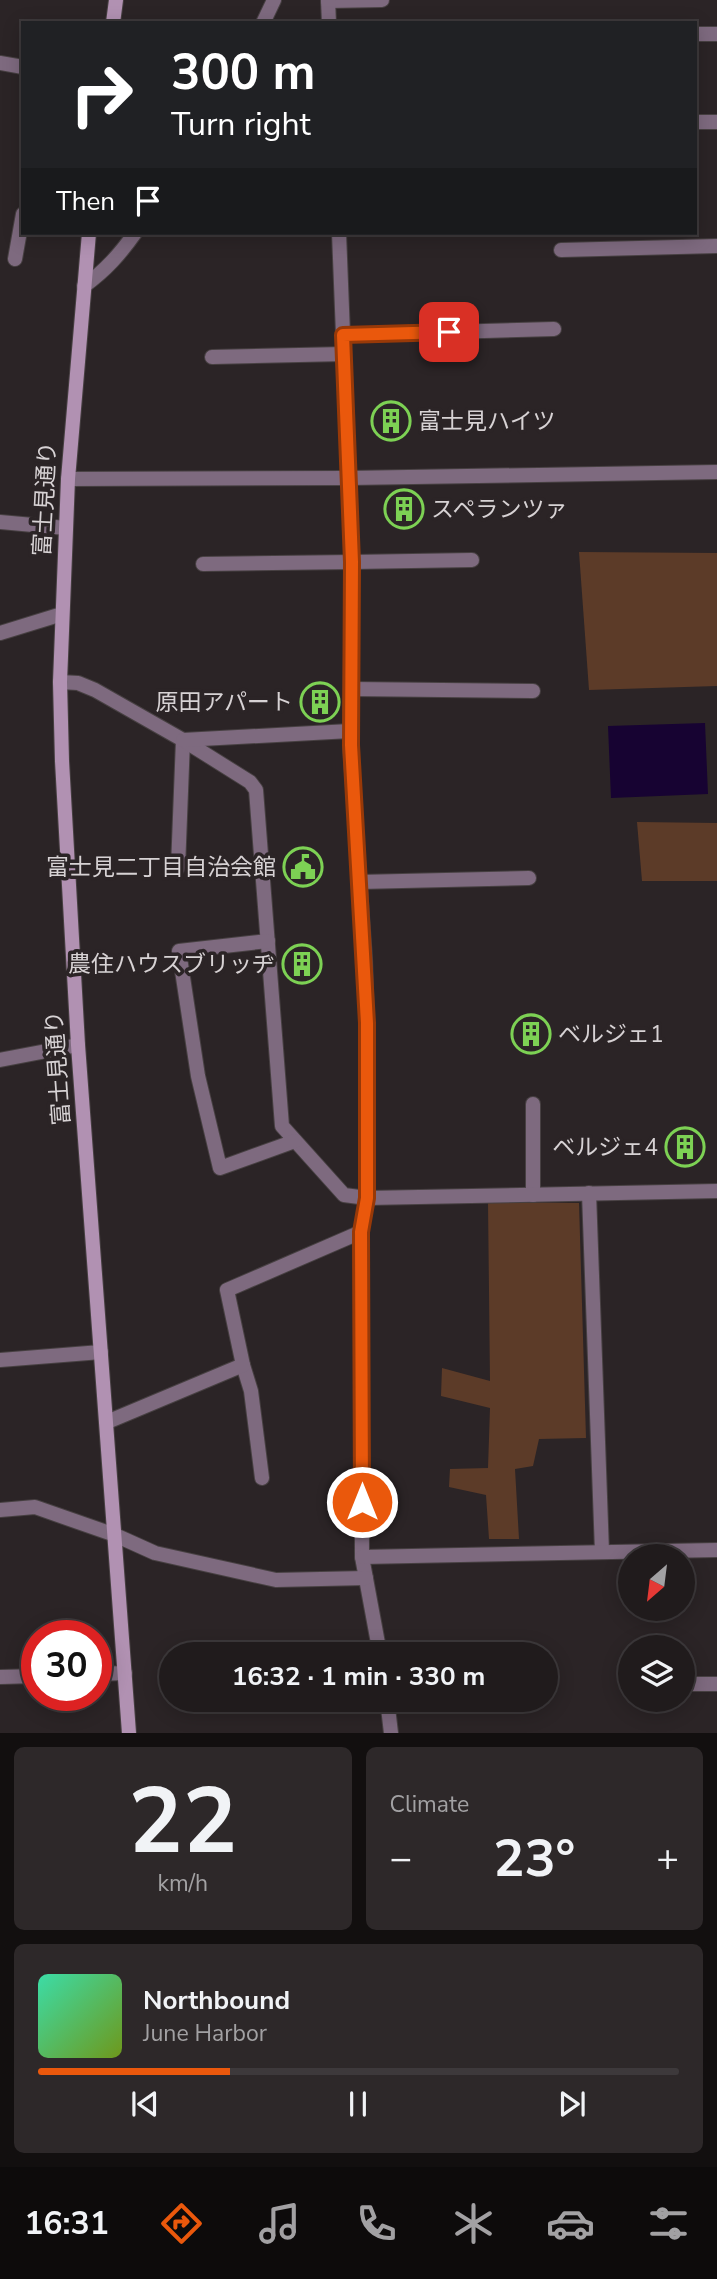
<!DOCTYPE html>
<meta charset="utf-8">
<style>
:root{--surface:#201b1c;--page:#2d2829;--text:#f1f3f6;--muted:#a2a1a3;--line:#3d393b;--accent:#ea580c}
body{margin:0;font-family:"Nunito Sans","Noto Sans JP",sans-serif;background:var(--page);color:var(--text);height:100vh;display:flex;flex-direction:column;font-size:26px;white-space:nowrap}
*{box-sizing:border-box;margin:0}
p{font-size:23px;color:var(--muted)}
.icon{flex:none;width:38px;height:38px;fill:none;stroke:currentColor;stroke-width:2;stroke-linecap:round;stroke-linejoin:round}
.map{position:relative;height:1733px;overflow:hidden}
.sheet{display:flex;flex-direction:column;gap:14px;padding:14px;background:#120f0f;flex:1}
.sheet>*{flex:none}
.top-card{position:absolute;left:21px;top:21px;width:676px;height:214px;border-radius:0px;box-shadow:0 4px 18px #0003,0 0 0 2px var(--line);background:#202124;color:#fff;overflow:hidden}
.needle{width:46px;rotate:208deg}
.tools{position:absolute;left:618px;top:1544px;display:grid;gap:14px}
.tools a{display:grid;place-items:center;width:77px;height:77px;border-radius:50%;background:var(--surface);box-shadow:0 4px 18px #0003,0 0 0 2px var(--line);font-size:35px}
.speed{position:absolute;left:21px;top:1620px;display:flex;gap:14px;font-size:35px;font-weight:700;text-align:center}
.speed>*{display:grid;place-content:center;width:91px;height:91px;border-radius:50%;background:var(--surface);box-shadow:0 4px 18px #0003,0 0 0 2px var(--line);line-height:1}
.speed .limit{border:10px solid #d22;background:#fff;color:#111}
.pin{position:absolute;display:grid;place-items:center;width:60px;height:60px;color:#fff;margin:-30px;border-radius:14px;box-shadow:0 4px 10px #0006}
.me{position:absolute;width:77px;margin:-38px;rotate:0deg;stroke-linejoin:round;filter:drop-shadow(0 0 5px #0008)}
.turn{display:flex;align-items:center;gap:24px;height:147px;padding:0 35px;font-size:32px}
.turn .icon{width:91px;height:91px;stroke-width:2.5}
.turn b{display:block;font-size:49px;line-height:60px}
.then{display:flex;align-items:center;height:66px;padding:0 35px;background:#0003;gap:14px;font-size:26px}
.big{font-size:52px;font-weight:700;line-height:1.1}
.sheet .tile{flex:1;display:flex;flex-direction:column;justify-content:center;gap:10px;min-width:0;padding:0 24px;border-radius:10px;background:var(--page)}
.sheet .dial{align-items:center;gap:0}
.dial b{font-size:91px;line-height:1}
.song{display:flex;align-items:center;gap:21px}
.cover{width:84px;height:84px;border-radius:10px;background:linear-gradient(135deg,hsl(160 70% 55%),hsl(80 70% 35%))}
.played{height:7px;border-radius:4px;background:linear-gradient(90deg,var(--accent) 30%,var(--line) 30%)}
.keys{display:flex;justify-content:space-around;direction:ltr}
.heat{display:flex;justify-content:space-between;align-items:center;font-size:38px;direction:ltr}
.sheet .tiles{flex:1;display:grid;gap:14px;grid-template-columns:1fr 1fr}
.tile:last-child{grid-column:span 2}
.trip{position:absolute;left:159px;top:1642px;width:399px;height:70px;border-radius:35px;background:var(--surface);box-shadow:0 4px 18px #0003,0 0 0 2px var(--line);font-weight:700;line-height:70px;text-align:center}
.tab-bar{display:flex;height:112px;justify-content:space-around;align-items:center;background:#0d0b0b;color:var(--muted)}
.tab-bar .icon{width:49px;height:49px}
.tab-bar .active{color:var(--accent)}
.tab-bar b{font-size:32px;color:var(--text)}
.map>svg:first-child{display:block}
</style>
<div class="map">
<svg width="717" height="1733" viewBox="0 0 717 1733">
<rect width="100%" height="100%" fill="#2b2426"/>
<g fill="#5c3b28">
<path d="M579,552L717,553V686L589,690Z"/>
<path d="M637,822L717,823V881H642Z"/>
<path d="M488,1202L579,1203L586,1438L539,1439L533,1466L515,1469L519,1539H489L486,1495L449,1487L450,1469L488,1468L490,1408L441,1396L442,1368L490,1381Z"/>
</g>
<path fill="#170332" d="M705,723L708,794L611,798L608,726Z"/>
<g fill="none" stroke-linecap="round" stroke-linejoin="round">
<g stroke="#474042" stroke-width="16">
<g id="lane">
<path d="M328,1L382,0"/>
<path d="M695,34H717"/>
<path d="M0,63L23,67"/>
<path d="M695,122H717"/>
<path d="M561,250L717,246"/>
<path d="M15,259L23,214"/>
<path d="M343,335L554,329"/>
<path d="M212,357L344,354"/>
<path d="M0,522L66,528"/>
<path d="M203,564L352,562"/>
<path d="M351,689L533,691"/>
<path d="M178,868L183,740"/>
<path d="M359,882L529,878"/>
<path d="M589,1193L602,1552"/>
<path d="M533,1195V1104"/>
<path d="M0,1360L101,1352"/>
<path d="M684,1684H717"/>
</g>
</g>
<g stroke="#474042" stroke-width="16">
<g id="street">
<path d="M328,0L329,23"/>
<path d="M263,23L274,0"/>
<path d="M339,233L352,562L350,745L365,958L367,1023V1198L361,1232L362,1557L380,1654"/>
<path d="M84,286C106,270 120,254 135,233"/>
<path d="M68,479L349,478L717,472"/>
<path d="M352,562L472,560"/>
<path d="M0,633L62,614"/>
<path d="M60,682L78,683L95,690L183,740L250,782L256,790L282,1126L344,1195L367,1198L717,1191"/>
<path d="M183,740L350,731"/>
<path d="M268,941L179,951L198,1076L220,1168L295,1141"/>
<path d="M0,1060L78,1045"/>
<path d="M243,1365L251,1391L262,1478"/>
<path d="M107,1422L243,1365L227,1290L361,1232"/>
<path d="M0,1510L35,1507L115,1535L155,1553L276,1580L366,1578"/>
<path d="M362,1557L717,1550"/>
<path d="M96,1674L125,1673"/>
<path d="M0,1677L37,1676"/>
<path d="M387,1699L391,1733"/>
</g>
</g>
<g stroke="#474042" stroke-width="16">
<g id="secondary">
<path d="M113,23L116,0"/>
<path d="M89,233L68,479L60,682L62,761L78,1045L129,1733"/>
</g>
</g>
<use href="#lane" stroke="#7e6a7f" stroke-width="14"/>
<use href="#street" stroke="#7e6a7f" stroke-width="14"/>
<use href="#secondary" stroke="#b191b2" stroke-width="14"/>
</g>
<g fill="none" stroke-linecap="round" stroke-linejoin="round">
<g stroke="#983908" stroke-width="18">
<path id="route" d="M362,1502L361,1232L367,1198V1023L351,745L352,562L343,335L449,332"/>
</g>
<use href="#route" stroke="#ea580c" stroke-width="12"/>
</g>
<defs>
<g id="building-ring" transform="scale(2.0125)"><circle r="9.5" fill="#2b2426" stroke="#7dd154" stroke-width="1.5"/><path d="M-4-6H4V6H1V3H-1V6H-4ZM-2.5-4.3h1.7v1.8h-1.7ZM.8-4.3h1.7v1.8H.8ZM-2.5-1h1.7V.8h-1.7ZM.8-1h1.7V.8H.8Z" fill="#7dd154"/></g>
<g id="civic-ring" transform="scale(2.0125)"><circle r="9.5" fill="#2b2426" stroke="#7dd154" stroke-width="1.5"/><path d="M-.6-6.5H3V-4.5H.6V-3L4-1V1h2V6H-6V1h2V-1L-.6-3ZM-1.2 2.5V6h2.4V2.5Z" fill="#7dd154"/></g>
</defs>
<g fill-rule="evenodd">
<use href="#building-ring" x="391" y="421"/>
<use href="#building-ring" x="404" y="509"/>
<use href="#building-ring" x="320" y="702"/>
<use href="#civic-ring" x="303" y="867"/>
<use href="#building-ring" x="302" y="964"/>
<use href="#building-ring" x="531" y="1034"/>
<use href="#building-ring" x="685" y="1147"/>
</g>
<g text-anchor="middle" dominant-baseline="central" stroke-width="7" stroke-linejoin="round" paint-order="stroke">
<g font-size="23" fill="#d7d2d4" stroke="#2b2426" text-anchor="end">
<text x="418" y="421" text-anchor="start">富士見ハイツ</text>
<text x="431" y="509" text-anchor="start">スペランツァ</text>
<text x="293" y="702">原田アパート</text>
<text x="276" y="867">富士見二丁目自治会館</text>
<text x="275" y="964">農住ハウスブリッヂ</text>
<text x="558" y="1034" text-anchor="start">ベルジェ1</text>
<text x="658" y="1147">ベルジェ4</text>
</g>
<g font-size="23" fill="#d7d2d4" stroke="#2b2426">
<text transform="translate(45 499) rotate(-87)">富士見通り</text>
<text transform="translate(58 1068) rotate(-94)">富士見通り</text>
</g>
</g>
</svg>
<div class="tools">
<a><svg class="needle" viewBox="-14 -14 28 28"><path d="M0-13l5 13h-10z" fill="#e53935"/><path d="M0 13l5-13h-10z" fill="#a2a1a3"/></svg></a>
<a><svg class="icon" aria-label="layers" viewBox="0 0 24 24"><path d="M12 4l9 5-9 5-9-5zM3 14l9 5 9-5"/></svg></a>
</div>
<div class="speed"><div class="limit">30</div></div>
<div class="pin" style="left:449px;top:332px;background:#d93025"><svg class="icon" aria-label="arrive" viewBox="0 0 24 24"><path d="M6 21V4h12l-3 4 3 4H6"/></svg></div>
<svg class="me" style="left:362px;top:1502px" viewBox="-20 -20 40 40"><circle r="17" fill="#ea580c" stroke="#fff" stroke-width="3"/><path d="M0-11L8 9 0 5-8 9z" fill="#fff"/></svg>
<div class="trip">16:32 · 1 min · 330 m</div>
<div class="top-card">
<div class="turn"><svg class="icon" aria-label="right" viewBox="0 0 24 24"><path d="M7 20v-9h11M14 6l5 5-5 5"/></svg><div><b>300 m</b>Turn right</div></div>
<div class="then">Then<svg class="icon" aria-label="arrive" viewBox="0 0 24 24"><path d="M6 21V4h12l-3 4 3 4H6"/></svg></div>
</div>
</div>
<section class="sheet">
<div class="tiles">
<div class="tile dial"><b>22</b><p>km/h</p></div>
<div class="tile"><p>Climate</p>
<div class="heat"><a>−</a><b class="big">23°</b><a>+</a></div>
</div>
<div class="tile">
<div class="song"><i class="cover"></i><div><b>Northbound</b><p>June Harbor</p></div></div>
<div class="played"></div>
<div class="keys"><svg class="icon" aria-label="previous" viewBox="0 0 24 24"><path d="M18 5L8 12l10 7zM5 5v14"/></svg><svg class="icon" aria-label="pause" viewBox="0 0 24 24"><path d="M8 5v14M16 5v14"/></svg><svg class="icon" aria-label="next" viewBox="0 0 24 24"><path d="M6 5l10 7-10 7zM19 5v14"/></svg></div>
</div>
</div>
</section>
<nav class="tab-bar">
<b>16:31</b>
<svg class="icon active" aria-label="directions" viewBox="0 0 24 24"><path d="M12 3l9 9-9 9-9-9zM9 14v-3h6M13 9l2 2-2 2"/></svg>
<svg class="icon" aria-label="music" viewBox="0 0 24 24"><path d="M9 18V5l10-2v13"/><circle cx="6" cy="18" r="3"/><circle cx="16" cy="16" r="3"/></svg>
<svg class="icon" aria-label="phone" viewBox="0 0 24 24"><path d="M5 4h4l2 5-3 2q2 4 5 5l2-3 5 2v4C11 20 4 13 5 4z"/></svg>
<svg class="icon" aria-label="climate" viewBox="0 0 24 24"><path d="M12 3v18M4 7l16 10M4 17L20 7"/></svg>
<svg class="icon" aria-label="car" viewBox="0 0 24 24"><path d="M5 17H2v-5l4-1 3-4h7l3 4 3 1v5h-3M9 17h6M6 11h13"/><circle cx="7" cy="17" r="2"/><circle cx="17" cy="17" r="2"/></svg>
<svg class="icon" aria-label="filters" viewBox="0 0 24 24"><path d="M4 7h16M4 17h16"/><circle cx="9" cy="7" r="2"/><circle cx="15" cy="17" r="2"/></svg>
</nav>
